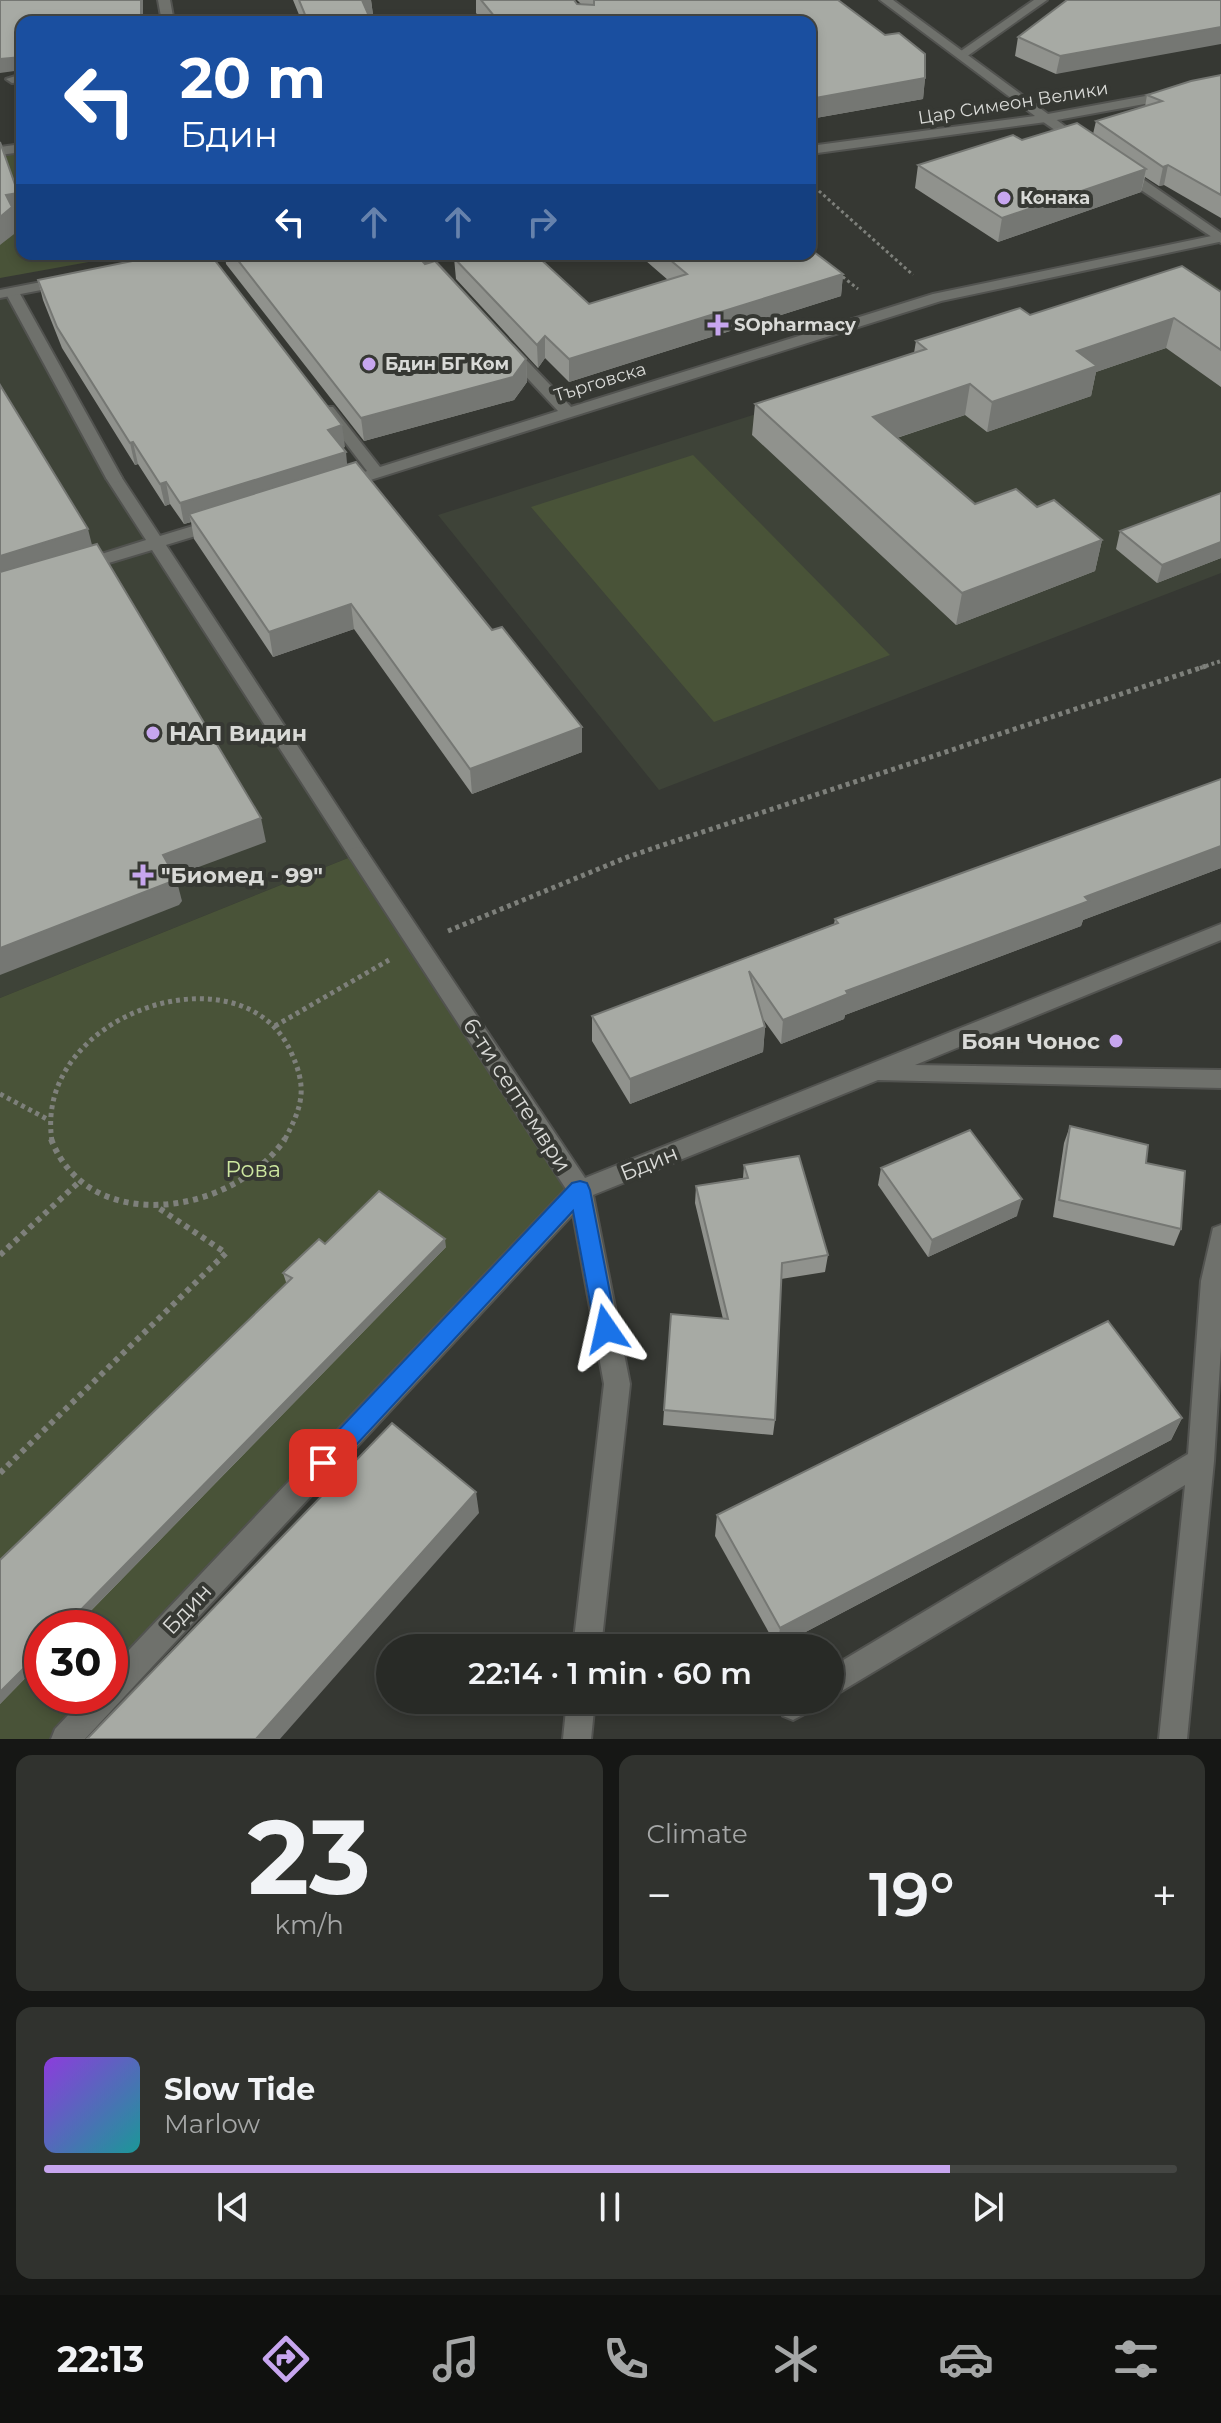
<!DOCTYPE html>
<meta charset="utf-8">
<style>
:root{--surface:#282a26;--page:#30322e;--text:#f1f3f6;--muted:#a5a7a7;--line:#444643;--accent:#c7a6ef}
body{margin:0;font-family:Montserrat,sans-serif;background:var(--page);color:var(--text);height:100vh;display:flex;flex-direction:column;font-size:30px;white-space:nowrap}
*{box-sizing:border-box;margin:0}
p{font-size:26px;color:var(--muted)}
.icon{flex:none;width:44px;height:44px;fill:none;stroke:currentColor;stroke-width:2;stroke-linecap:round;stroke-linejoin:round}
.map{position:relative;height:1739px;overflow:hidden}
.panel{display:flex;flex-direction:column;gap:16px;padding:16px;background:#161715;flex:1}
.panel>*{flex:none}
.top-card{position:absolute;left:16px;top:16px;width:800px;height:244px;border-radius:16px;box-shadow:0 4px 12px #0003,0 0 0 2px var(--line);background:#1a4fa0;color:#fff;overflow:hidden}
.speed{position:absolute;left:24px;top:1610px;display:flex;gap:16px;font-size:40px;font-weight:700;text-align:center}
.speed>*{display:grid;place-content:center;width:104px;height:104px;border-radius:50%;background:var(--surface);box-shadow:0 4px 12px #0003,0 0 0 2px var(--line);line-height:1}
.speed .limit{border:12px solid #d22;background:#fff;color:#111}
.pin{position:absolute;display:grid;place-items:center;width:68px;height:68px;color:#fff;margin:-34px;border-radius:16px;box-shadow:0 4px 12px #0006}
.me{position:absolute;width:88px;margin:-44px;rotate:349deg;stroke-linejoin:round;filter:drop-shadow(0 0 6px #0008)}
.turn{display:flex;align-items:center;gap:28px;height:168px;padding:0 32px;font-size:36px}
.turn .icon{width:104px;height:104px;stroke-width:2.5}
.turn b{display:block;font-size:56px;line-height:68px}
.lanes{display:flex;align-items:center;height:76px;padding:0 32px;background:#0003;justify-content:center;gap:40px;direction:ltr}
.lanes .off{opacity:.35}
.big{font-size:60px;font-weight:600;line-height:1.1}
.panel .widget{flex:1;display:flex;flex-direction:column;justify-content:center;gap:12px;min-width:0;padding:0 28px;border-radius:16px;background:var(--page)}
.panel .dial{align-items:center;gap:0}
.dial b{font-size:104px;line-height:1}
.song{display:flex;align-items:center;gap:24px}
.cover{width:96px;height:96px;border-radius:12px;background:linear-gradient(135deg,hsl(270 70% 55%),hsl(180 70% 35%))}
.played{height:8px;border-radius:4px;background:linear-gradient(90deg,var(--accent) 80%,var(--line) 80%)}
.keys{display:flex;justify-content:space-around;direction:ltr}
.heat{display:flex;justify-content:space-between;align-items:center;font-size:44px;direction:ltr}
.panel .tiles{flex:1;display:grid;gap:16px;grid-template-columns:1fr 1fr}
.widget:last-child{grid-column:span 2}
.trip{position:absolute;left:376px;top:1634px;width:468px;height:80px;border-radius:40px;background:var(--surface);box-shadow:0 4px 12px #0003,0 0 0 2px var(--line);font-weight:600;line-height:80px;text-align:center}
.menu{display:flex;height:128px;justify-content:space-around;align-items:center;background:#10110f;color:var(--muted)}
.menu .icon{width:56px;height:56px}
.menu .on{color:var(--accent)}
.menu b{font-size:36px;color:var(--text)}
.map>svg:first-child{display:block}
</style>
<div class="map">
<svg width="1221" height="1739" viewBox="0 0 1221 1739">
<rect width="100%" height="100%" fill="#363833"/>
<g fill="#3e4338">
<path d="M1198,274L1221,289V573L659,790L438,515Z"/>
<path d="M12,292L114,478L358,854L0,998V294Z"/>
</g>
<g fill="#495338">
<path d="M22,147V254H133L0,278V151Z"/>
<path d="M693,455L890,655L714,722L531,507Z"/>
<path d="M358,854L580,1190L110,1691V1628H42V1696H106L65,1739H0V998Z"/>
</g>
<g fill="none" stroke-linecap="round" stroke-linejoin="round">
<g stroke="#525350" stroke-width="4">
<g id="service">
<path d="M22,74V82L12,83L6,79Z"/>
<path d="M22,144V152L0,155V147Z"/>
</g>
</g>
<g stroke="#525350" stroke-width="4">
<g id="pedestrian">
<path d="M1221,234L1219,242L941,301L348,487H336L334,484L367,471L323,413V407H333L380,467L558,411L503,352V346H513L571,407L933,294Z"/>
<path d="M114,473L120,475L160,536L216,519L224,524L222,528L166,545L365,849L368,854L365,859H351L152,550L82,571L74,566L76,562L146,540L106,478Z"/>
</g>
</g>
<g stroke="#525350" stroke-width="4">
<g id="minor">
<path d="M158,0H170L174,22H162Z"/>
<path d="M1034,0H1047L966,57H958V53Z"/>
<path d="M1042,115H1050L1089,144L1079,147L1042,121Z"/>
<path d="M1117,168H1127L1221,233V243L1117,174Z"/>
<path d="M413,254H428L452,280V286H442Z"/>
<path d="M12,288L19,292L122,478L120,481L114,483L106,478L5,292Z"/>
<path d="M358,847L365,849L585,1178L1221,924V940L915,1065L1221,1070V1088L878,1080L593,1195L630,1384L601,1648H573L604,1384L573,1214L85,1739H51L55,1729L86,1696H110V1670L566,1189L351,859L348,854L351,849Z"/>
<path d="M1221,1225V1347L1214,1461L1187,1739H1159L1185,1485L830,1698V1668L1188,1454L1201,1281L1213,1228Z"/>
<path d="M567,1700H595L591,1739H563Z"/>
<path d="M781,1700H816L812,1710L793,1720L783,1716L779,1706Z"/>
</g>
</g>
<g stroke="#525350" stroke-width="4">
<g id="tertiary">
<path d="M880,0H893L1048,114L1221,82V90L1046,122L810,154V146L1035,116Z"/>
<path d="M67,277L74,281L72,284L0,298V290Z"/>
</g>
</g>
<g stroke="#7e807b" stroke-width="3" stroke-dasharray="3 3" stroke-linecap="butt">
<path d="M810,183L913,275"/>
<path d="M838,273L858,289"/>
</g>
<path stroke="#7e807b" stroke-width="4" stroke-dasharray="3 3" stroke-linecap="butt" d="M1200,668L1221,661"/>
<g stroke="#7e807b" stroke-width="5" stroke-dasharray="4 4" stroke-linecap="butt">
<path d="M448,931L630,856L1206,666"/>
<path d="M275,1026L389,960"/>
<path d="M0,1094L47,1119"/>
<path d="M52,1141C32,1014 240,945 290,1050C308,1088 303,1105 284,1141"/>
</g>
<g stroke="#7e807b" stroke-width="6" stroke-dasharray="5 5" stroke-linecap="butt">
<path d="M51,1139C89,1238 233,1215 285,1139"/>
<path d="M0,1255L79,1182"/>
<path d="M0,1473L226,1253L157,1207"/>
</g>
<use href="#service" fill="#6f716c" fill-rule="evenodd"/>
<use href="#pedestrian" fill="#6f716c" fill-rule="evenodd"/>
<use href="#minor" fill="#6f716c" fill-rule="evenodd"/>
<use href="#tertiary" fill="#6f716c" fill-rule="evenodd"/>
</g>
<g fill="#90928d">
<path d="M293,0H371L373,15L369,16L370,22H302Z"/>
<path d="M476,0H574L577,4H581L577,0H838L925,78L923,99L810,119V22H484L476,13Z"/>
<path d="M1221,0L1056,74L1015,56L1018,37Z"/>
<path d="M1221,75V218L1164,185L1159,186L1145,177L1141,192L998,242L915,188L918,165L1022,140L1093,134L1096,121L1145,107L1147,95Z"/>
<path d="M225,254H416L425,264L526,359L527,382L514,400L364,441L226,264Z"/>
<path d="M638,254H810L843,274L841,296L569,382L545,358L538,368L456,279L454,258L589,304L668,280Z"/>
<path d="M38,280L345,447L342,448L347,465L582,752L472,794L354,629L273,657L194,539L191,522L184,524L170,504L165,506L138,464L135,465L62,348L43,300Z"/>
<path d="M1221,292V387L1166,348L1096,372L1091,396L987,432L965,415L897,438L975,504L1037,507L1102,540L1095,571L956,625L752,435L755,404L914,353L916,341L1030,315Z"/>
<path d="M1221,493V558L1157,583L1116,549L1120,531Z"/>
<path d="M1221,779V868L1083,920L1081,926L845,1015L844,1019L781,1044L763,1019L765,1027L763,1052L630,1104L592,1041V1016L834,924L835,919Z"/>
<path d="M1070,1126L1146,1163L1181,1229L1174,1246L1053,1217L1064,1143Z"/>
<path d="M744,1165L828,1255L825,1272L781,1279L775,1420L773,1435L663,1425L664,1410L723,1319L695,1203L696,1186L743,1178Z"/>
<path d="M881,1168L1017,1216L928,1257L878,1185Z"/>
<path d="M325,1244L446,1247L0,1704V1560L287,1283L286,1282L283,1273Z"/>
<path d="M1182,1418L1171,1440L777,1647L715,1536L717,1515Z"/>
</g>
<g fill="#757773">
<rect x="141" y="0" width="2" height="22"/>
<path d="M361,0H371L373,15L362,16Z"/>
<path d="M369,16L370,22H315Z"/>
<path d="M1221,27V44L1056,74L1060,56Z"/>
<path d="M22,57V70L0,73V59Z"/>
<path d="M925,78L923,99L810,119V99Z"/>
<path d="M1168,165L1164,185L1159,186L1163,167Z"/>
<path d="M1146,169L1141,192L998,242L1002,218Z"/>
<path d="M18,193L22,211V217L15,218L18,231L0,245V217L6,195Z"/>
<path d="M843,274L841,296L569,382V359Z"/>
<path d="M1174,318L1166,348L1096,372L1091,396L987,432L992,402L1077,351Z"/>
<path d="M545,336V358L538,368L537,345Z"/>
<path d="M526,359L527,382L514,400L364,441L361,418Z"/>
<path d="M970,384L965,415L869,447L873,417Z"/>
<path d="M342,425L345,447L330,451L328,430Z"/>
<path d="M133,442L138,464L135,465L130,443Z"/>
<path d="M346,452L348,474L189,514L191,522L184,524L180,503Z"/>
<path d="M166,482L170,504L165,506L160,484Z"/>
<path d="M88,529L94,553L0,582V556Z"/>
<path d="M1102,540L1095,571L956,625L962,593Z"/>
<path d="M1221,542V558L1157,583L1162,565Z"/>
<path d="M351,604L354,629L273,657L269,632Z"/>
<path d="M582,727V752L472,794L470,769Z"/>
<path d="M261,818L266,842L169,878L163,855Z"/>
<path d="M1221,846V868L1083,920L1081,926L845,1015L844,1019L781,1044L783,1020L846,991L1085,897Z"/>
<path d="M176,878L182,901L179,905L0,975V948Z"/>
<path d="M765,1027L763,1052L630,1104V1079Z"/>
<path d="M1022,1199L1017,1216L928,1257L932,1240Z"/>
<path d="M445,1239L446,1247L74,1628H63Z"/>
<path d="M1182,1418L1171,1440L777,1647L780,1628Z"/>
<path d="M476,1492L479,1513L280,1739H256Z"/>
<path d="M42,1650V1661L0,1704V1692Z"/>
</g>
<g fill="#a7aaa4" stroke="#757773" stroke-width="2">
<path d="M0,0H141V22H22V57L0,59Z"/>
<path d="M299,0H362L369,16L308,22Z"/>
<path d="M481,0H574L577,4L594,5V0H838L885,35L899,33L925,54V78L810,99V22H499Z"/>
<path d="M1067,0H1221V27L1060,56L1018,37Z"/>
<path d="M1221,75V195L1168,165L1163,167L1096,121L1162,101L1147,95L1191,81Z"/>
<path d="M1077,123L1146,169L1002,218L918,165L1013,135L1022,140Z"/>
<path d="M0,142L18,193L6,195L12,207L0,217Z"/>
<path d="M810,249L843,274L569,359L545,336L537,345L454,258L471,254H535L589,304L687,274L663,254H810Z"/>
<path d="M167,254H210L342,425L328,430L346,452L180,503L166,482L160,484L133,442L130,443L57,327L38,280Z"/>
<path d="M233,254H416L425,264L435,261L526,359L513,377L361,418Z"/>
<path d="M1182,266L1221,292V350L1174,318L1077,351L1097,366L992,402L970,384L873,417L975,504L1016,489L1037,507L1054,500L1102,540L962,593L755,404L926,349L916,341L1020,308L1030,315Z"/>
<path d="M0,385L88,529L0,556Z"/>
<path d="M356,462L492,630L502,627L582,727L470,769L351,604L269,632L189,514Z"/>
<path d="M1221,493V542L1162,565L1120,531Z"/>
<path d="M97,544L261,818L163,855L176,878L173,881L0,948V572Z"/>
<path d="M1221,779V846L1085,897L1089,901L846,991L848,994L783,1020L749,971L765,1027L630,1079L592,1016L838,923L835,919Z"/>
<path d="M1070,1126L1148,1145L1146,1163L1185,1171L1181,1229L1059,1200Z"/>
<path d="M970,1130L1022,1199L932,1240L881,1168Z"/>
<path d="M799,1156L828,1255L782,1263L775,1420L664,1410L671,1314L728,1319L696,1186L748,1178L744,1165Z"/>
<path d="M379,1191L445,1239L63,1628H42V1650L0,1692V1560L292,1278L283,1273L319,1239L325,1244Z"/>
<path d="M1108,1321L1182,1418L780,1628L717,1515Z"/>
<path d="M392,1423L476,1492L256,1739H87Z"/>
</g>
<path fill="#1a73e8" stroke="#114b97" stroke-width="2" d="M580,1181L587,1183L590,1190L617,1329L614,1336L606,1339L598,1336L595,1329L573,1211L332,1471L323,1475L315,1471L312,1463L315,1455L572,1183Z"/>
<g fill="#c7a6ef" stroke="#363833" stroke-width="3">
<circle cx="1004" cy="198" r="8"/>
<path d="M714 313h8v8h8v8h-8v8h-8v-8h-8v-8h8z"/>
<circle cx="369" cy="364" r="8"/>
<circle cx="153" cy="733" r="8"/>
<path d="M139 863h8v8h8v8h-8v8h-8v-8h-8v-8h8z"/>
<circle cx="1116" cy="1041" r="8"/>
</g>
<g text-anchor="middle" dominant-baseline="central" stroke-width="8" stroke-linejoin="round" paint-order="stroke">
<g font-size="18" fill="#d9dad7" stroke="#363833">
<text transform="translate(1013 103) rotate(-9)">Цар Симеон Велики</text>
<text transform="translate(600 382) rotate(-17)">Търговска</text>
</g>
<g font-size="18" font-weight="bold" fill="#d9dad7" stroke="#363833" text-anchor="start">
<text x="1020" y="198">Конака</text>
<text x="734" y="325">SOpharmacy</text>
<text x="385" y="364">Бдин БГ Ком</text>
</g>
<g font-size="22" font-weight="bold" fill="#d9dad7" stroke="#363833" text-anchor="start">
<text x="169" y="733">НАП Видин</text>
<text x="161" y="875">"Биомед - 99"</text>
<text x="1100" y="1041" text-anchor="end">Боян Чонос</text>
</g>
<g font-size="22" fill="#d9dad7" stroke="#363833">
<text transform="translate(517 1095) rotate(57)">6-ти септември</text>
<text transform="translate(649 1163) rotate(-22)">Бдин</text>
<text transform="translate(187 1609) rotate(-47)">Бдин</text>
</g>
<g font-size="22" fill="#cee8a1" stroke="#363833">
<text x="253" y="1169">Рова</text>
</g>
</g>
</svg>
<div class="speed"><div class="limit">30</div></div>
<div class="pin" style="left:323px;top:1463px;background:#d93025"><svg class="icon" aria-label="arrive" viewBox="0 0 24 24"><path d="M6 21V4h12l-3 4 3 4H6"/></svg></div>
<svg class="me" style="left:606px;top:1329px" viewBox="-20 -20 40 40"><path d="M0-17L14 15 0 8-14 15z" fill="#1a73e8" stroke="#fff" stroke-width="4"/></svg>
<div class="trip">22:14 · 1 min · 60 m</div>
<div class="top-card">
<div class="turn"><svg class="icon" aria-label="left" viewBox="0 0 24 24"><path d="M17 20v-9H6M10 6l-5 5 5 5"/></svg><div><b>20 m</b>Бдин</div></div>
<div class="lanes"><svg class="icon" aria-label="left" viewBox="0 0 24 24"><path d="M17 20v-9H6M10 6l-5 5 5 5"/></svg><svg class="icon off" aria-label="ahead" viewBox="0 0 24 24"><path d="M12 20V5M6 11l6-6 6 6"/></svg><svg class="icon off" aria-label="ahead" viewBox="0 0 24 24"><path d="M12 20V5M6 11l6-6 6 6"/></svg><svg class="icon off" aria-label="right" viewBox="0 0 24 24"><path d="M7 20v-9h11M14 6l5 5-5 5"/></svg></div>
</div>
</div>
<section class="panel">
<div class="tiles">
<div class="widget dial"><b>23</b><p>km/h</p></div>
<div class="widget"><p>Climate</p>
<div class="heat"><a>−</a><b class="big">19°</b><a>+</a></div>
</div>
<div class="widget">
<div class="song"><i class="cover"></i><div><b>Slow Tide</b><p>Marlow</p></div></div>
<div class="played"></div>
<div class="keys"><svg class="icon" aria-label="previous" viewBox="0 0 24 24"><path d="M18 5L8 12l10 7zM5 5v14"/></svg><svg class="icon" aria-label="pause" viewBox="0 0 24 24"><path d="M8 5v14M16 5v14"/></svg><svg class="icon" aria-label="next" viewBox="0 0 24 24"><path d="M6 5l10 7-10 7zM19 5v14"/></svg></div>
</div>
</div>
</section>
<nav class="menu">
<b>22:13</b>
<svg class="icon on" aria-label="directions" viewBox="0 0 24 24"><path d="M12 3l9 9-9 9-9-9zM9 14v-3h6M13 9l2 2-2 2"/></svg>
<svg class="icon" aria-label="music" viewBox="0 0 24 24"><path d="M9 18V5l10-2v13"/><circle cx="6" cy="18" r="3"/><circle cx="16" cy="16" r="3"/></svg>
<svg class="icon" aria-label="phone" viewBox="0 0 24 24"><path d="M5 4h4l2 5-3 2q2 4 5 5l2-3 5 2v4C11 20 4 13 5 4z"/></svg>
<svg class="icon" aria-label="climate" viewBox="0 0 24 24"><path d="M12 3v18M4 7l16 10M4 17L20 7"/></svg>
<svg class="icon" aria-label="car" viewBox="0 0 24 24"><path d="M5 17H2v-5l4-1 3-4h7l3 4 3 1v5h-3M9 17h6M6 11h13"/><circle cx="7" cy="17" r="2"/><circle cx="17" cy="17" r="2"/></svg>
<svg class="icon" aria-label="filters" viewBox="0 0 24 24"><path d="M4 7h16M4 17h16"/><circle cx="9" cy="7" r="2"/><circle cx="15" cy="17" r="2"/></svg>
</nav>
